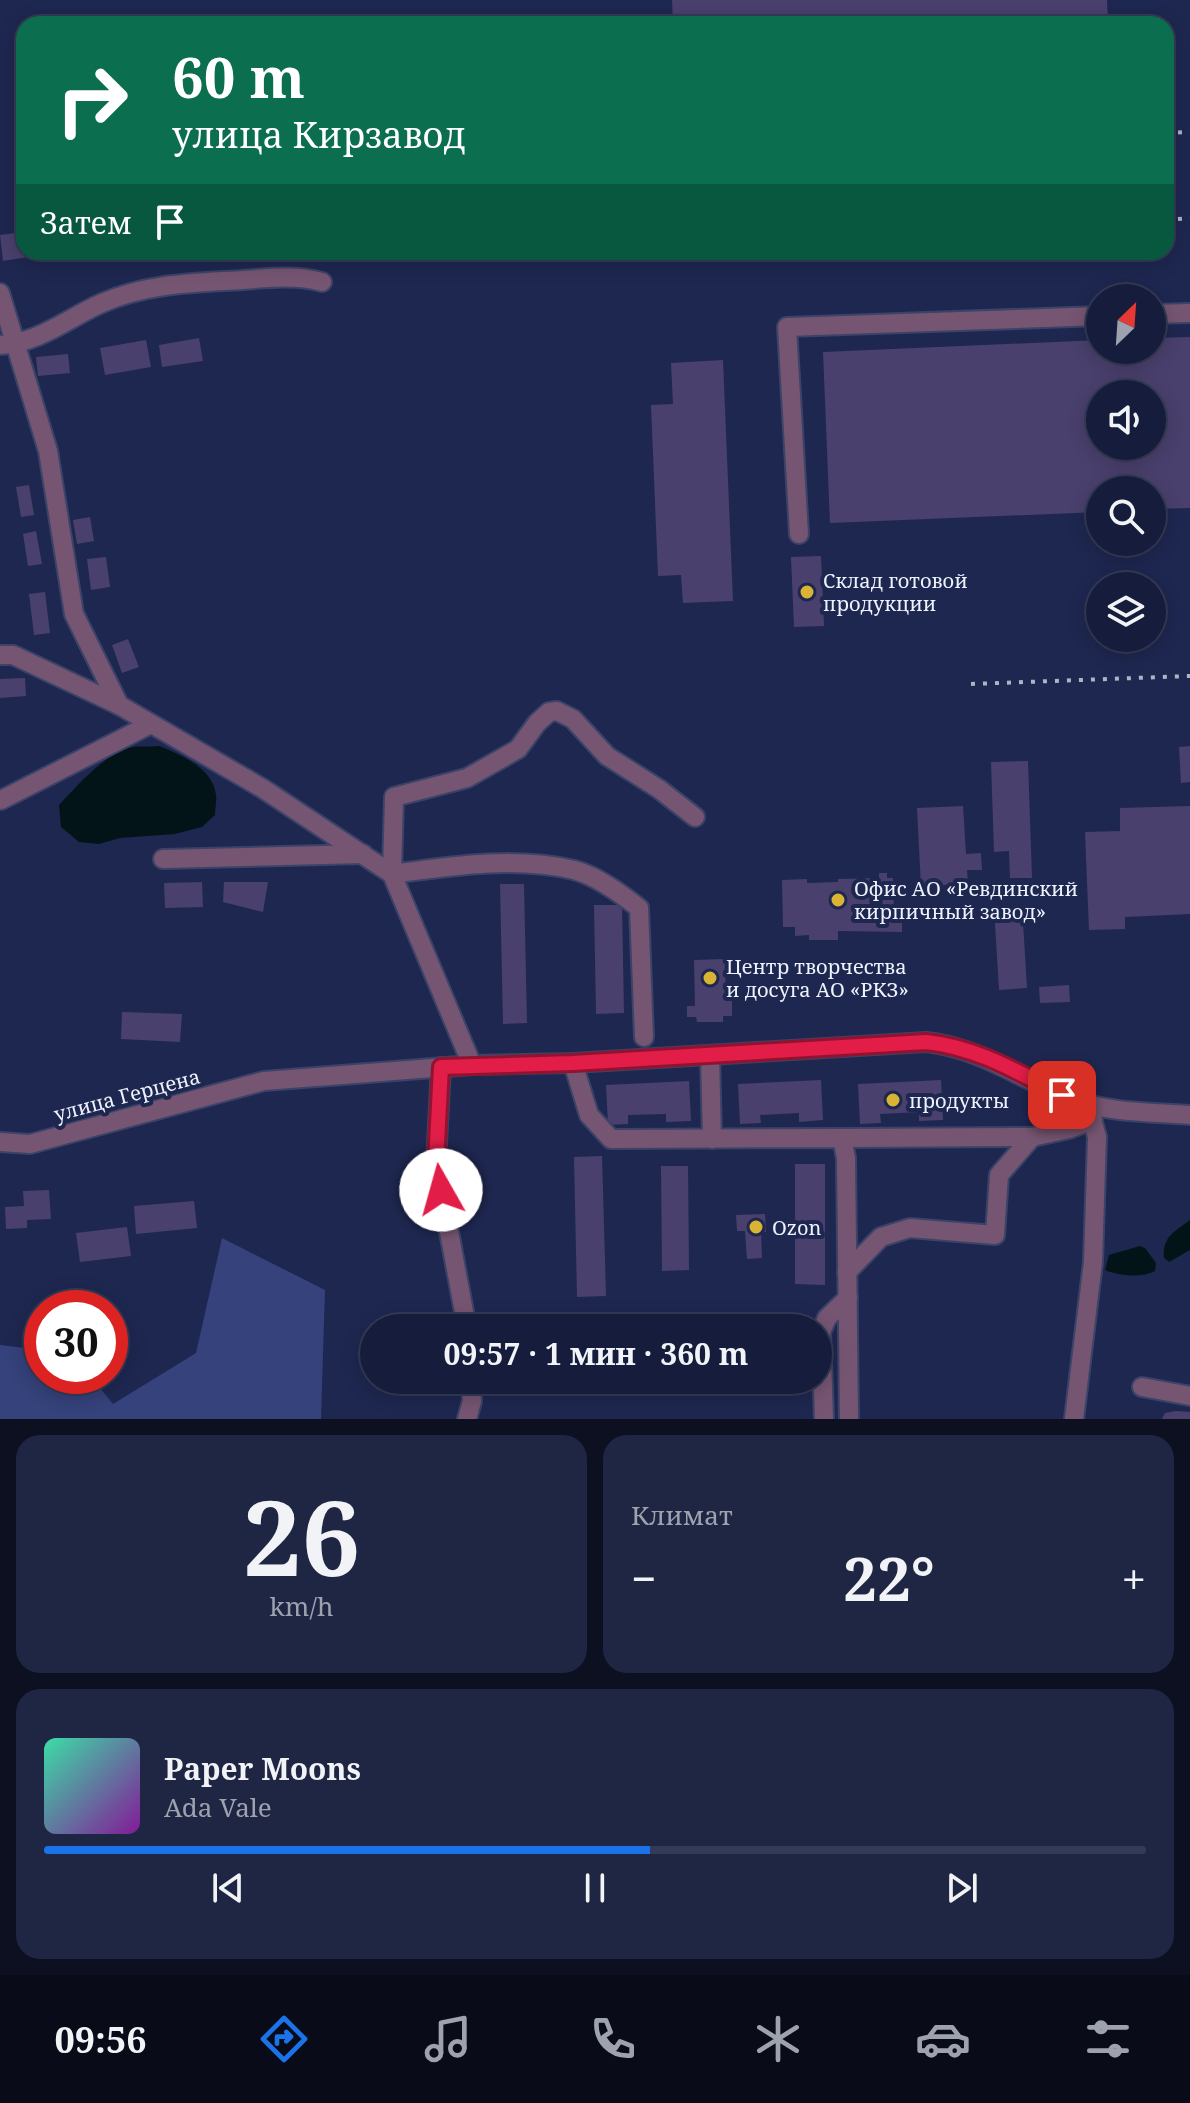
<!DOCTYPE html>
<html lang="ru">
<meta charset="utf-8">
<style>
:root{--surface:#161d3c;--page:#1f2643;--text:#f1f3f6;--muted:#9ea2af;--line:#353b56;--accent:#1a73e8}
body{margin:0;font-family:"Noto Serif",serif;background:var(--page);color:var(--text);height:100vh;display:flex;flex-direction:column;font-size:30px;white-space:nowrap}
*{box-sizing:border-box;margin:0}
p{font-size:26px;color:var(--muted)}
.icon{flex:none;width:44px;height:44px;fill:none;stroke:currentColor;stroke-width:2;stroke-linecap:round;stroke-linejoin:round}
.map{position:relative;height:1419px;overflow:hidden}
.sheet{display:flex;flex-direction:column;gap:16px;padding:16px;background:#0c1021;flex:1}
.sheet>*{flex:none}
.top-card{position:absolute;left:16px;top:16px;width:1158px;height:244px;border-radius:24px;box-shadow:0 4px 20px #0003,0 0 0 2px var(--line);background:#0b6e4f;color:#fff;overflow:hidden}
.needle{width:52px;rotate:25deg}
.fabs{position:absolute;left:1086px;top:284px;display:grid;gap:16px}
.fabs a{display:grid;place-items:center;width:80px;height:80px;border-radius:50%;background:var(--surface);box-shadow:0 4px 20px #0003,0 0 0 2px var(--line);font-size:40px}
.speed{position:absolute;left:24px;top:1290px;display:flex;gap:16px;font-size:40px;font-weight:700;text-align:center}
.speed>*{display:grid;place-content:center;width:104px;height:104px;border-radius:50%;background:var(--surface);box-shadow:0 4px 20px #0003,0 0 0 2px var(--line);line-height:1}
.speed .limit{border:12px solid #d22;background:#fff;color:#111}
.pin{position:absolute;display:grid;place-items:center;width:68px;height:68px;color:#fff;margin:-34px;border-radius:16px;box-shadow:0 4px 12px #0006}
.me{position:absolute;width:88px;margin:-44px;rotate:353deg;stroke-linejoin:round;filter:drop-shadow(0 0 6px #0008)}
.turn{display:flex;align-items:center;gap:28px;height:168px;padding:0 24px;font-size:36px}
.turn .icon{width:104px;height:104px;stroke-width:2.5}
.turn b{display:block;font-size:56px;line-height:68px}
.then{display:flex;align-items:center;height:76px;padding:0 24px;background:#0003;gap:16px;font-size:30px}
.big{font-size:60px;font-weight:700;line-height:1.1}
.sheet .widget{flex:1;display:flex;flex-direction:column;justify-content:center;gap:12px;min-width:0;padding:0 28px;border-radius:24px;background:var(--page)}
.sheet .dial{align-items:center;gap:0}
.dial b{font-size:104px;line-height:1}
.song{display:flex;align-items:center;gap:24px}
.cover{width:96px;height:96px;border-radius:12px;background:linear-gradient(135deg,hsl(160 70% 55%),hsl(290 70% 35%))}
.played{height:8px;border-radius:4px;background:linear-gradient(90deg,var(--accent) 55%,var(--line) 55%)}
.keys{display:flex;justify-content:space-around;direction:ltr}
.heat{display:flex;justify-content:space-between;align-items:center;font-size:44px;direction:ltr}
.sheet .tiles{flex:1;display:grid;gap:16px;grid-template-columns:1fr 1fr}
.widget:last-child{grid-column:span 2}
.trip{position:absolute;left:360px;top:1314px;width:472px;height:80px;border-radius:40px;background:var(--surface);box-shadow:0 4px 20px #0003,0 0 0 2px var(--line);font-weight:700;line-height:80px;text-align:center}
.dock{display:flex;height:128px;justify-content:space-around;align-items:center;background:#090c18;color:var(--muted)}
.dock .icon{width:56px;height:56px}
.dock .active{color:var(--accent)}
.dock b{font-size:36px;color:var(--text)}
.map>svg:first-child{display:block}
</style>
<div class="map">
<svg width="1190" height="1419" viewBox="0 0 1190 1419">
<rect width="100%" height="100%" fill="#1e2750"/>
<path fill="#35427b" d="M222,1238L325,1290L321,1419H0V1345L42,1350V1376H90L113,1404L196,1353Z"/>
<g fill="#021418">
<path d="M159,746C181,755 213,768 216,795C217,801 215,809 215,815L202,827L175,834L120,838L99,844L79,842L61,827L59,805C77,786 106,752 133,747C141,746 150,747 159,746Z"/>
<path d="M1190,1220V1250L1169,1262L1164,1258C1162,1237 1174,1232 1190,1220Z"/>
<path d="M1140,1246L1145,1248L1156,1263L1155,1271C1142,1278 1119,1276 1105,1270L1109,1255Z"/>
</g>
<g fill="#49406d" fill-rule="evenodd">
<path d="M672,0H1107L1108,24H673Z"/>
<path d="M24,232V252H27L28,257L3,261L0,235Z"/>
<path d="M1190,337V508L1152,509V490H1100V512L830,523L823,352L1100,340V350H1152V338ZM1100,394H1152V446H1100Z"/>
<path d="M199,338L203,361L162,367L159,345Z"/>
<path d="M146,340L151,367L105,375L100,348Z"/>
<path d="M68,354L70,373L38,376L36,357Z"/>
<path d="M723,360L733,601L683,603L681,575L658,576L651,405L673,404L671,363Z"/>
<path d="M29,485L34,515L21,517L16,487Z"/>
<path d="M90,517L94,541L77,544L73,520Z"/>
<path d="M36,531L42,564L28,566L23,534Z"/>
<path d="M821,556L824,626L794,627L791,557Z"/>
<path d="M106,557L110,587L91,590L87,559Z"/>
<path d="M45,592L50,633L34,635L29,594Z"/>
<path d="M128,639L139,667L122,673L112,645Z"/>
<path d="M25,678L26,696L0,698V679Z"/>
<path d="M1190,746V782L1181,783L1179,747Z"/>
<path d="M1028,761L1032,878H1010L1009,851L994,852L991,762Z"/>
<path d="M963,806L966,854L981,853L982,870H967L968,884L921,886L917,808Z"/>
<path d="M1190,806V914L1125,917V929L1089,930L1085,832L1120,831V808Z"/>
<path d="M879,873H887V878H893L894,916H902V932L838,931V940H809V935L795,936V927H783L782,880L807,879V883L838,882V879L879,878Z"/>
<path d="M202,882L203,907L165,908L164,883Z"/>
<path d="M224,882H268L263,912L223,902Z"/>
<path d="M500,884H524L527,1023L503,1024Z"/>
<path d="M594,905H622L624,1013L596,1014Z"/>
<path d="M1022,906L1027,988L999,990L994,907Z"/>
<path d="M725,959L726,997H732V1016H723V1022H697L696,1017H687V1006H695L694,960Z"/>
<path d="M1069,985L1070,1002L1040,1003L1039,987Z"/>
<path d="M122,1012L182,1014L180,1042L121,1039Z"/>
<path d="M821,1080L823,1120L799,1122V1113L760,1115L761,1123L740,1124L738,1084Z"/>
<path d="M941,1080L943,1120L919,1121V1112L880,1114L881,1123L860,1124L858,1084Z"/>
<path d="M689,1081L691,1121L666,1122V1114L628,1115V1124L608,1125L606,1085Z"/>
<path d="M602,1156L606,1296L577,1297L574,1157Z"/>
<path d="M795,1164H825V1285L795,1284Z"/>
<path d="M661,1166H688L689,1270L662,1271Z"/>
<path d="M49,1190L51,1219L27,1220V1228L6,1229L5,1207L24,1206L23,1191Z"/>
<path d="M194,1201L197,1228L136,1234L134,1206Z"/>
<path d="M765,1214L766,1232H761L762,1258L747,1259L745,1231H737L736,1215Z"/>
<path d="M127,1227L131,1256L80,1262L76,1233Z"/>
<path d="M1176,1411L1190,1412V1419H1162L1165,1413Z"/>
</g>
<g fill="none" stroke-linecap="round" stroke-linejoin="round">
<g stroke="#3b4368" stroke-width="22">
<g id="minor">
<path d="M0,293L48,451L74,614L119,705"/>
<path d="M1152,314L1190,313"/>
<path d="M0,345C39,343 68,318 102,303C148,283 194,283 242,280C269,278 296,275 322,282"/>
<path d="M799,534L787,327L1100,316"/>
<path d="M0,655H13L119,705L262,788L392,874L472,1065"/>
<path d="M1,800L151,724"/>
<path d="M163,859L363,854"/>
<path d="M644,1037L639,908C620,893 597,876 574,870C515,856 451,866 392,874L394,797L467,778L518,749L537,723L549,712L557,711L573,719L607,756L659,789L695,817"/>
<path d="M710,1055L712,1139"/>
<path d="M573,1063L589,1115L611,1139L842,1138L846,1158L849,1419"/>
<path d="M441,1067L436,1162L467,1328"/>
<path d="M842,1138L1032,1137"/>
<path d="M0,1142L30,1144L264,1081L472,1065L573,1063L926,1042C982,1048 1023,1081 1074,1100C1110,1113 1152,1112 1190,1115"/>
<path d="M847,1272L881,1237L910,1228L995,1235L999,1175L1032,1137L1069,1129L1093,1120"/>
<path d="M1142,1387L1190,1396"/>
<path d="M467,1419L472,1401L471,1380"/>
<path d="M824,1419L821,1332L827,1318L848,1298"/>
<path d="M1074,1419L1093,1262L1097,1137L1090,1112"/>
</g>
</g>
<use href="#minor" stroke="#765572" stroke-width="18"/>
<g stroke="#aeb4c7" stroke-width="4" stroke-dasharray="4 8" stroke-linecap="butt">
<path d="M1166,133L1190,132"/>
<path d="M1166,220L1190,218"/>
<path d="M971,684L1190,676"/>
</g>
</g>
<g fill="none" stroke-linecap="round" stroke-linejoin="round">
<g stroke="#92132f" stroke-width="20">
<path id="route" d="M441,1190L436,1162L441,1067L573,1063L926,1042C976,1047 1018,1072 1062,1095"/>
</g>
<use href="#route" stroke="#e11d48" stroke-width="14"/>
</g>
<g fill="#d9b334" stroke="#1e2750" stroke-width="3">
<circle cx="807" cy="592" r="8"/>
<circle cx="838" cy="900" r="8"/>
<circle cx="710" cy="978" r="8"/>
<circle cx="893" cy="1100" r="8"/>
<circle cx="756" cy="1227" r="8"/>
</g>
<g text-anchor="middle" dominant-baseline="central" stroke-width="8" stroke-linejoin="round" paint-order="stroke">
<g font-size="20" fill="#eef2fc" stroke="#1e2750" text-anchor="start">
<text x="823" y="580">Склад готовой<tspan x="823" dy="23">продукции</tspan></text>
<text x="854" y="888">Офис АО «Ревдинский<tspan x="854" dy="23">кирпичный завод»</tspan></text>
<text x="726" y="966">Центр творчества<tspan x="726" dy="23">и досуга АО «РКЗ»</tspan></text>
<text x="909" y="1100">продукты</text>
<text x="772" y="1227">Ozon</text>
</g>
<g font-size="20" fill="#eef2fc" stroke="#1e2750">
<text transform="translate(127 1095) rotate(-15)">улица Герцена</text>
</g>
</g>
</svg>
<div class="fabs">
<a><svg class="needle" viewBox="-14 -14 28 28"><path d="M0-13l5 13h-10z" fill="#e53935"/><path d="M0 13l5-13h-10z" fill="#9ea2af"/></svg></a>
<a><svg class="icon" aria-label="sound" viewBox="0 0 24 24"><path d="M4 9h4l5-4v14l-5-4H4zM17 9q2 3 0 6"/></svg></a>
<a><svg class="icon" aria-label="search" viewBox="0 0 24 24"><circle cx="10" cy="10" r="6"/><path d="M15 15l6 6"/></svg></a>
<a><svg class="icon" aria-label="layers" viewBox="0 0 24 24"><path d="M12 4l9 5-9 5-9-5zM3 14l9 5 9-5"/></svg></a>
</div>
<div class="speed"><div class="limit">30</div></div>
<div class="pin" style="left:1062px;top:1095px;background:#d93025"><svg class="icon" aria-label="arrive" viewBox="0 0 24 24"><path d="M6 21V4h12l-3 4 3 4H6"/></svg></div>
<svg class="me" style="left:441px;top:1190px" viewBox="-20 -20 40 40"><circle r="19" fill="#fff"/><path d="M0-13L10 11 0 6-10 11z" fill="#e11d48"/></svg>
<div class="trip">09:57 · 1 мин · 360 m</div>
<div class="top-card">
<div class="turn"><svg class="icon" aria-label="right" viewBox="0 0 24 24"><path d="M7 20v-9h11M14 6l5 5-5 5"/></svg><div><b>60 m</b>улица Кирзавод</div></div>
<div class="then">Затем<svg class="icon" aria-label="arrive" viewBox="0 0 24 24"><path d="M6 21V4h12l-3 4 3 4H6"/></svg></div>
</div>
</div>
<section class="sheet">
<div class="tiles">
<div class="widget dial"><b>26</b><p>km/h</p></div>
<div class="widget"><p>Климат</p>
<div class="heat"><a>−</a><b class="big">22°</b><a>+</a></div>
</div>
<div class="widget">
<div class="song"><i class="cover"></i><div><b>Paper Moons</b><p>Ada Vale</p></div></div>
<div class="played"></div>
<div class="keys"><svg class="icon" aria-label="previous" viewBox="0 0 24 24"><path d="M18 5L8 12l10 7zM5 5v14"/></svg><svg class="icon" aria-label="pause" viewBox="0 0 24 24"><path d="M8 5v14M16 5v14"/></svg><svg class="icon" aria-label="next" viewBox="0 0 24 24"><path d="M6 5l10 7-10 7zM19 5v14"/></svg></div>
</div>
</div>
</section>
<nav class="dock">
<b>09:56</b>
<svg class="icon active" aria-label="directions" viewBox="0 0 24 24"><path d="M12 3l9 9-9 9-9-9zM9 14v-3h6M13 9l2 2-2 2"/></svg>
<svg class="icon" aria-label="music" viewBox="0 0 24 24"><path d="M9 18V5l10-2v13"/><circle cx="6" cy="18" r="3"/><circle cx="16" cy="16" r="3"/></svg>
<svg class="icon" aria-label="phone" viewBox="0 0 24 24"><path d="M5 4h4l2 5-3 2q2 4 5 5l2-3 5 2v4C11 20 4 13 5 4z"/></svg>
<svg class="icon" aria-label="climate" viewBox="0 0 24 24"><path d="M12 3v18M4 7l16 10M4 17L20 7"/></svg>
<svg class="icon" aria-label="car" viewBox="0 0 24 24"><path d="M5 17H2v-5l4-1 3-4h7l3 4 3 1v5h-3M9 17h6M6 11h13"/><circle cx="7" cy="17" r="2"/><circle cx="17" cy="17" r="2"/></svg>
<svg class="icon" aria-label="filters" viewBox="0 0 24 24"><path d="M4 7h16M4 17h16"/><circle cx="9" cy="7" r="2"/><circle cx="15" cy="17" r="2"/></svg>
</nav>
